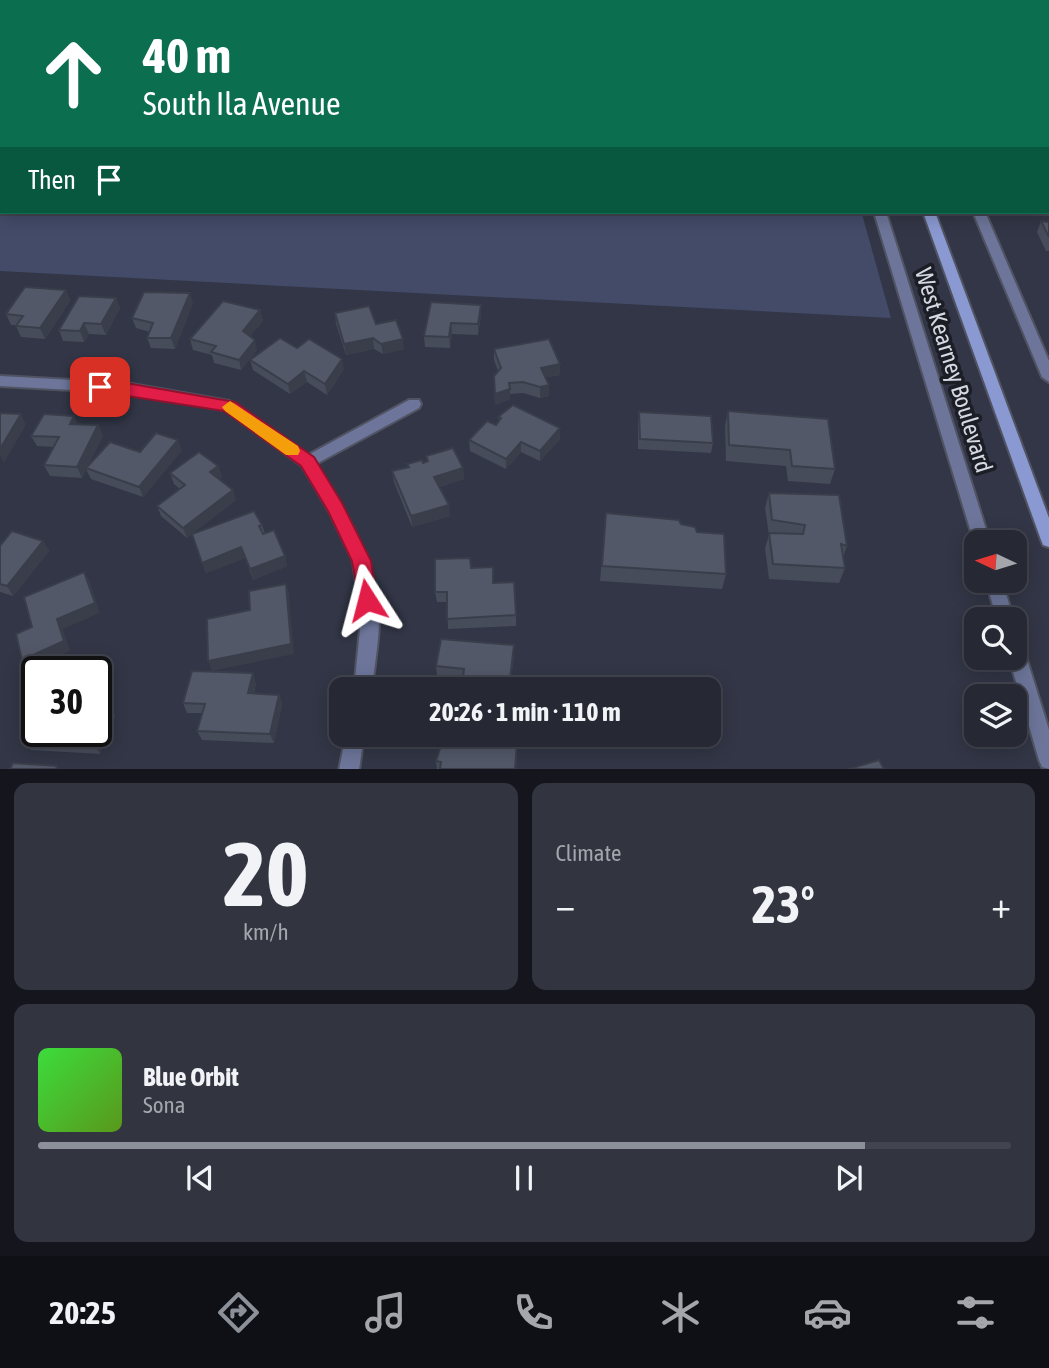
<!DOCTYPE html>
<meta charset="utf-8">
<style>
:root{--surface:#262834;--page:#323440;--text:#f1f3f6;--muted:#a4a6ac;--line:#42444f;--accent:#8c9099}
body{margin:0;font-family:"Asap Condensed",sans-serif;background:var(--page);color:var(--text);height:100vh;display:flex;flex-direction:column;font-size:26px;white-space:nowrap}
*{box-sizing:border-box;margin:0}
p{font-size:23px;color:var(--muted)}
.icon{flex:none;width:38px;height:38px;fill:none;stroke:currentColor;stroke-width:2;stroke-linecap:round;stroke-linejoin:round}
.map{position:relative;height:769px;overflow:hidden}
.side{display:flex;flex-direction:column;gap:14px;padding:14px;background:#15161d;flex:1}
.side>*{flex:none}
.top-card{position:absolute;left:0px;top:0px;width:1050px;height:214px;box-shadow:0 4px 18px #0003,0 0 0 2px var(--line);background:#0b6e4f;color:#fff;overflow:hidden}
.needle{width:46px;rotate:274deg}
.tools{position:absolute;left:964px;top:530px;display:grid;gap:14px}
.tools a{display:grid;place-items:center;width:63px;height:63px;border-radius:14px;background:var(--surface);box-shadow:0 4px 18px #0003,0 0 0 2px var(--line);font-size:35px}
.speed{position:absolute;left:21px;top:656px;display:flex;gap:14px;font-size:35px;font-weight:700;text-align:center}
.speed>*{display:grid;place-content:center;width:91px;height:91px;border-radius:50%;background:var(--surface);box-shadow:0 4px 18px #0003,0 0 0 2px var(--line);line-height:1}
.speed .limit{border:4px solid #111;border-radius:10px;background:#fff;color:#111}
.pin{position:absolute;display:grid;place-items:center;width:60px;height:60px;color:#fff;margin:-30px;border-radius:14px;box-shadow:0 4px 10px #0006}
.me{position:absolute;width:77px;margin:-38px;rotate:351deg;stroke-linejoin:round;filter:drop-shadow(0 0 5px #0008)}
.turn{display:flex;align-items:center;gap:24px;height:147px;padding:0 28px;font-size:32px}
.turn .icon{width:91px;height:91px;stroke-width:2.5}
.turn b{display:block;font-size:49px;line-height:60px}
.then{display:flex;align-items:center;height:66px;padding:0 28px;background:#0003;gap:14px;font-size:26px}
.big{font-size:52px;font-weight:700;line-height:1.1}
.side .card{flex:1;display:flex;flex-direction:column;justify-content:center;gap:10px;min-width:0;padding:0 24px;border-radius:14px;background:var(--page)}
.side .dial{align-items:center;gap:0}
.dial b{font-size:91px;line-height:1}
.song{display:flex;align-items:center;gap:21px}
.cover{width:84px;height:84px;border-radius:10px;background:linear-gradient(135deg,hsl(120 70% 55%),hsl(90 70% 35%))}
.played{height:7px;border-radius:4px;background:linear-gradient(90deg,var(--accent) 85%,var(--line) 85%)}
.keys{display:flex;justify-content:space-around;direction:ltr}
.heat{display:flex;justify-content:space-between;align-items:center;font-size:38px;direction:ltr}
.side .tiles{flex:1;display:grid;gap:14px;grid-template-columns:1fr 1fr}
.card:last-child{grid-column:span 2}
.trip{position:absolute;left:329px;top:677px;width:392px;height:70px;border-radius:14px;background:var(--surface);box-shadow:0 4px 18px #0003,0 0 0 2px var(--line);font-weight:700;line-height:70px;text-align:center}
.tabs{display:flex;height:112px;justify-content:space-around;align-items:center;background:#0f1015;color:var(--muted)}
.tabs .icon{width:49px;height:49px}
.tabs .on{color:var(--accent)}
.tabs b{font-size:32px;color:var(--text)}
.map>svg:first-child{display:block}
</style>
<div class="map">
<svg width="1049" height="770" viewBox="0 0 1049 770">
<rect width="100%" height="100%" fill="#323646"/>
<g fill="#393e54">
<path d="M0,0H187L2,2L0,93Z"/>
<path d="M262,0H799L800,2H258Z"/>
</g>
<path fill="#434b69" d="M0,171L2,212H857L862,214L891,318L0,271Z"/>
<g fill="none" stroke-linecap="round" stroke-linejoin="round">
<g stroke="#505362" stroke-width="4">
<g id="minor">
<path d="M221,0H232L220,2Z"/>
<path d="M810,0H818L819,2H810Z"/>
<path d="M886,0H894L895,2H886Z"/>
<path d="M0,120H2L0,127Z"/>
<path d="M874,212H886L990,542H976V547L974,542Z"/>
<path d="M973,212H985L1049,361V382L1042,377Z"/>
<path d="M0,376L126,383L229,401L308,455L409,400H419L421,404L419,408L316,464C346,512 376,560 379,619C379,642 374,667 372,690H354L361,619L353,561L329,511L302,466L225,410L126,393L0,386Z"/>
<path d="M986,581H1002L1014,620H997Z"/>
<path d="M1015,642L1021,644L1024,650L1049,730V769L1042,767L1039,760L1009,658H1015Z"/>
<path d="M346,735H364L359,770H339Z"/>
</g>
</g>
<g stroke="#505362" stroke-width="4">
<g id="tertiary">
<rect x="0" y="143" width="2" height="6"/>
<rect x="1048" y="188" width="1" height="6"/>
</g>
</g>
<g stroke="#505362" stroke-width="4">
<g id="secondary">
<rect x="848" y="0" width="8" height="2"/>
<path d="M923,212H935L1049,518V547L1043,545L1041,540Z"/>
</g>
</g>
<use href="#minor" fill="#6d769a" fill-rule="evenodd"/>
<use href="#tertiary" fill="#6d769a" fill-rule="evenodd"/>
<use href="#secondary" fill="#8a99d1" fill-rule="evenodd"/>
</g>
<g fill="#474c5a">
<rect x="434" y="0" width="96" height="2"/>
<rect x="538" y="0" width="57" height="2"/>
<path d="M1048,52L1049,53V166H1048Z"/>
<path d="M1041,221L1049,222V251H1046L1037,232Z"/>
<path d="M66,290L70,301L45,339L21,337L16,326L17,325H11L6,314Z"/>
<path d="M116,298L120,308L106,335L89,334L84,342L63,341L59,330Z"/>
<path d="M431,302L481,315L478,335L452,334L450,348L425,347L424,336Z"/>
<path d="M193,303L175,349L151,348L147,338L150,332L136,328L132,318Z"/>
<path d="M260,310L263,321L250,336L257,350L241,370L214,363L212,355L193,350L190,339Z"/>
<path d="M335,313L376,324L404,349L383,354L374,349L346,355L336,324Z"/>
<path d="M297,348L344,369L327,395L307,382L290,394L253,370L250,360Z"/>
<path d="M494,349L560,375L546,377L549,385V396L540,398L523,393L510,394V399L495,405L494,376L498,371L494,360Z"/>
<path d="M728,411L835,469L830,484L788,481L786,466L726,461L725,426Z"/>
<path d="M639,412L713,443L711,453L638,449V422Z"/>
<path d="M498,417L560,439L540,461L521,452L506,469L470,451L469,440L496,425L499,421Z"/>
<path d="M78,424L98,425L103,436L87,467L140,452L182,450L143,497L91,479L86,469L82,478L50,476L44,465L54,447L37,446L31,436Z"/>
<path d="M426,456L463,468L464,479L439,487L450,516L412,527L394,482L392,471L408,467L407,464L427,462Z"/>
<path d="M218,466L222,477L219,479L236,500L193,533L262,525L265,533L285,556L287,566L253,580L245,558L206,573L192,534L187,538L161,516L157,506L180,489L174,484L170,473Z"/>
<path d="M769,493L847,546L843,557L845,568L839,583L769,579L765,548L769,535L765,508Z"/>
<path d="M606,513L681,524L697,532L726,574L722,589L600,581Z"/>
<path d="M43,541L49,551L13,596L0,592V546Z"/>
<path d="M471,568L493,583L516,615V626L448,629L447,602H437L435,592Z"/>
<path d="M514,655L511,679L530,690H462L463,679L437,676L436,666Z"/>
<path d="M256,683L254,694L279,695L282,704L274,743L202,740L197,731L202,713H187L183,703Z"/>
<path d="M37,684V732L109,705L115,715L100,754L31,750L24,741L36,715L34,714L28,705Z"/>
<path d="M517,753L516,769H437L436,761Z"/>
</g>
<g fill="#3a3e4a">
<path d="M0,0H16L17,1L2,2V7L0,8Z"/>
<path d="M66,290L70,301L45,339L40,328Z"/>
<path d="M190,293L193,303L175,349L171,338Z"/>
<path d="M116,298L120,308L106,335L101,324Z"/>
<path d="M481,305V315L478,335V324Z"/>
<path d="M260,310L263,321L246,342L243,331Z"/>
<path d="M84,323L89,334L84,342L80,331Z"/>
<path d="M451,323L452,334L450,348L449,337Z"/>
<path d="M373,338L374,349L346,355L344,344Z"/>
<path d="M403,339L404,349L383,354L381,344Z"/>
<path d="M255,340L257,350L241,370L239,360Z"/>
<path d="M342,359L344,369L327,395L325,384Z"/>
<path d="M560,364V375L541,378V368Z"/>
<path d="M304,371L307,382L290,394L288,384Z"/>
<path d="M549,385V396L540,398V387Z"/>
<path d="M510,389V399L495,405V394Z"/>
<path d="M21,414L26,425L4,463L0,455V449Z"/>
<path d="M74,416L79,426L70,424Z"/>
<path d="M98,425L103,436L82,478L77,467Z"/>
<path d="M560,428V439L540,461V451Z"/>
<path d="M178,440L182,450L143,497L139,487Z"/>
<path d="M521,442V452L506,469V459Z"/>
<path d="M218,466L222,477L214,483L210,472Z"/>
<path d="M463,468L464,479L435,488L434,477Z"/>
<path d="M233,490L236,500L187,538L183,528Z"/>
<path d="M449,505L450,516L412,527L411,516Z"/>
<path d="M43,541L49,551L13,596L7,586Z"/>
<path d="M241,547L245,558L206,573L202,563Z"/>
<path d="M285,556L287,566L253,580L250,569Z"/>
<path d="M84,572L90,582L100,613L63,629L70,651L29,670L22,660Z"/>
<path d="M286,584L289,594L294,654L212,671L208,661Z"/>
<path d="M514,645V655L510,689V679Z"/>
<path d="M253,673L256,683L251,703L248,693Z"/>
<path d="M279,695L282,704L274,743L270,734Z"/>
<path d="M109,705L115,715L100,754L95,745Z"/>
</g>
<g fill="#535869" stroke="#3a3e4a" stroke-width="2">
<path d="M450,0H530V2H449Z"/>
<path d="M966,0H1004L1005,2H967Z"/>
<rect x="1048" y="63" width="1" height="45"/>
<rect x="1048" y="119" width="1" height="37"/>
<path d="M1041,221L1049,222V237Z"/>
<path d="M25,287L66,290L40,328L16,326L23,316L6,314Z"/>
<path d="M144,292L190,293L171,338H147L153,323L132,318Z"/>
<path d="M79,296L116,298L101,324L84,323L80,331L59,330Z"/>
<path d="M223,301L260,310L243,331L255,340L239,360L211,352L216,346L190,339Z"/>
<path d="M431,302L481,305L478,324L451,323L449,337L424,336Z"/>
<path d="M369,306L376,324L396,320L403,339L381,344L373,338L344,344L335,313Z"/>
<path d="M280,338L297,348L309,339L342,359L325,384L304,371L288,384L250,360Z"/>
<path d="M549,339L560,364L541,368L549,385L540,387L523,382L509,383L510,389L495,394L494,376L501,368L494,349Z"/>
<path d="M513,405L560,428L540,451L521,442L506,459L469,440L487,421L496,425L501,418L498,417Z"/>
<path d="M728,411L828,419L835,469L792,466L790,450L729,445Z"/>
<path d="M639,412L711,416L713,443L640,439Z"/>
<path d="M0,413L21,414L0,449Z"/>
<path d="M44,414L74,416L70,424L98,425L77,467L44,465L59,437L31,436Z"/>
<path d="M156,433L178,440L139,487L86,468L110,442L140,452Z"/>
<path d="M453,448L463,468L434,477L449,505L411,516L392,471L409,467L407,464L422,460L423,463L428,461L426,456Z"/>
<path d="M199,452L218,466L210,472L233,490L183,528L157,506L185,485L170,473Z"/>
<path d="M769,493L839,495L847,546L841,544L845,568L773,564L769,533L803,534L805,525L772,520Z"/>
<path d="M254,511L262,525L259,526L263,534L274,530L285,556L250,569L241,547L202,563L192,534Z"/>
<path d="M606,513L679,520L681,524L695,527L697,532L724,534L726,574L602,566Z"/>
<path d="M12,531L43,541L7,586L0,584V546Z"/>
<path d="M470,558L471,568L493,567V583L514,582L516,615L447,619V592H435V559Z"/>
<path d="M84,572L95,603L57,619L64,641L22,660L16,634L32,627L24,597Z"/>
<path d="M286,584L291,644L208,661L207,619L250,610L249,591Z"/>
<path d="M441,639L514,645L510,679L530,681L529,690H469V686H462L464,669L436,666Z"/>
<path d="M42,670L66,672H42Z"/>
<path d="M192,671L253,673L248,693L279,695L270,734L197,731L205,704L183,703Z"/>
<path d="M37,684V705H28Z"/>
<path d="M96,704L109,705L95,745L24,741L32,717L35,718L37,713V732H96Z"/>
<path d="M443,739L517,744L515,769H440L441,762L436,761Z"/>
<path d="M879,760L884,769H849Z"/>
<path d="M13,763L57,766L56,769H10Z"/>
</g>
<path fill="#e11d48" stroke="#92132f" stroke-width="2" d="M100,381L126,383L235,402L314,457L342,503L371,561L377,600L374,605L367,608L360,605L352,561L328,511L301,466L224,411L95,391L92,387L95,383Z"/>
<path fill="#f59e0b" d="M230,401L298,446L300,451L298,455H286L225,411L222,407Z"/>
<g text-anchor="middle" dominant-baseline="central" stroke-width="7" stroke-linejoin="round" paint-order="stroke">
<g font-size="24" fill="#d6d9e4" stroke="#1c1e25">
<text transform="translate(954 370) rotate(73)">West Kearney Boulevard</text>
</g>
</g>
</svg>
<div class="tools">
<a><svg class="needle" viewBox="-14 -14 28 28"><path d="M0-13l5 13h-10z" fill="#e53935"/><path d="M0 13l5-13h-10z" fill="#a4a6ac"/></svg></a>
<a><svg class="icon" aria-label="search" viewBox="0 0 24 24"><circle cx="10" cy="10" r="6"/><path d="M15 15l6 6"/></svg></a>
<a><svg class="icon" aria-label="layers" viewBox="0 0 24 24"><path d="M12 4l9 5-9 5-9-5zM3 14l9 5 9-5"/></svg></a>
</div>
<div class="speed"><div class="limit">30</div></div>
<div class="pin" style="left:100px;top:387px;background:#d93025"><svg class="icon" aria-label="arrive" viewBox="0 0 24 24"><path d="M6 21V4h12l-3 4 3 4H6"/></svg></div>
<svg class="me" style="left:367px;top:600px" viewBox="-20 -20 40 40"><path d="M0-17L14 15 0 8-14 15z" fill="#e11d48" stroke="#fff" stroke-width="4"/></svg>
<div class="trip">20:26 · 1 min · 110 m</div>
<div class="top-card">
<div class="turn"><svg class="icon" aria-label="ahead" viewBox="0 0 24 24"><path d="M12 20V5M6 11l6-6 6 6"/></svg><div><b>40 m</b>South Ila Avenue</div></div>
<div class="then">Then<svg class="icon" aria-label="arrive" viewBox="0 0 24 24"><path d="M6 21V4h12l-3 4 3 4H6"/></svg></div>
</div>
</div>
<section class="side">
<div class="tiles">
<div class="card dial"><b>20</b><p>km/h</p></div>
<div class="card"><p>Climate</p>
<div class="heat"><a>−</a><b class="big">23°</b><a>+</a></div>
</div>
<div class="card">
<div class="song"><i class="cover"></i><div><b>Blue Orbit</b><p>Sona</p></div></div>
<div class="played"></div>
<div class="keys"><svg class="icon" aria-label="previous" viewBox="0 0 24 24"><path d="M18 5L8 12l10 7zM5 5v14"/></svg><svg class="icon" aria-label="pause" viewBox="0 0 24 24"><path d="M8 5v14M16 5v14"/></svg><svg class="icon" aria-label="next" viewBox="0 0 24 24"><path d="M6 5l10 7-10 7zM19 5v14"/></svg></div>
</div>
</div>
</section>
<nav class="tabs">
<b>20:25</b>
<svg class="icon on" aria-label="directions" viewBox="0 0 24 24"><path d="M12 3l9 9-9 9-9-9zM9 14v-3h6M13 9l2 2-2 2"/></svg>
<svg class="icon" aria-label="music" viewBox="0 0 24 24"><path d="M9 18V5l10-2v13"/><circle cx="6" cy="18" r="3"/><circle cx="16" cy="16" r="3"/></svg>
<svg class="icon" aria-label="phone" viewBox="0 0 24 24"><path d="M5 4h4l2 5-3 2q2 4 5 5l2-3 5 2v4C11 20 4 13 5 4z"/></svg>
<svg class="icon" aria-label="climate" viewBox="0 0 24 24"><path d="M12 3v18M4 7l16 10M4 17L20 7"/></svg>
<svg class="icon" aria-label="car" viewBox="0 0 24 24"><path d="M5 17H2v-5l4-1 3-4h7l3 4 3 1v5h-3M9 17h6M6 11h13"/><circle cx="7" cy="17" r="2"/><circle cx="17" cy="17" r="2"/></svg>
<svg class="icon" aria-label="filters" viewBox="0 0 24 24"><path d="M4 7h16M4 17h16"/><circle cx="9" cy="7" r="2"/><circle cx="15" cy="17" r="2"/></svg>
</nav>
